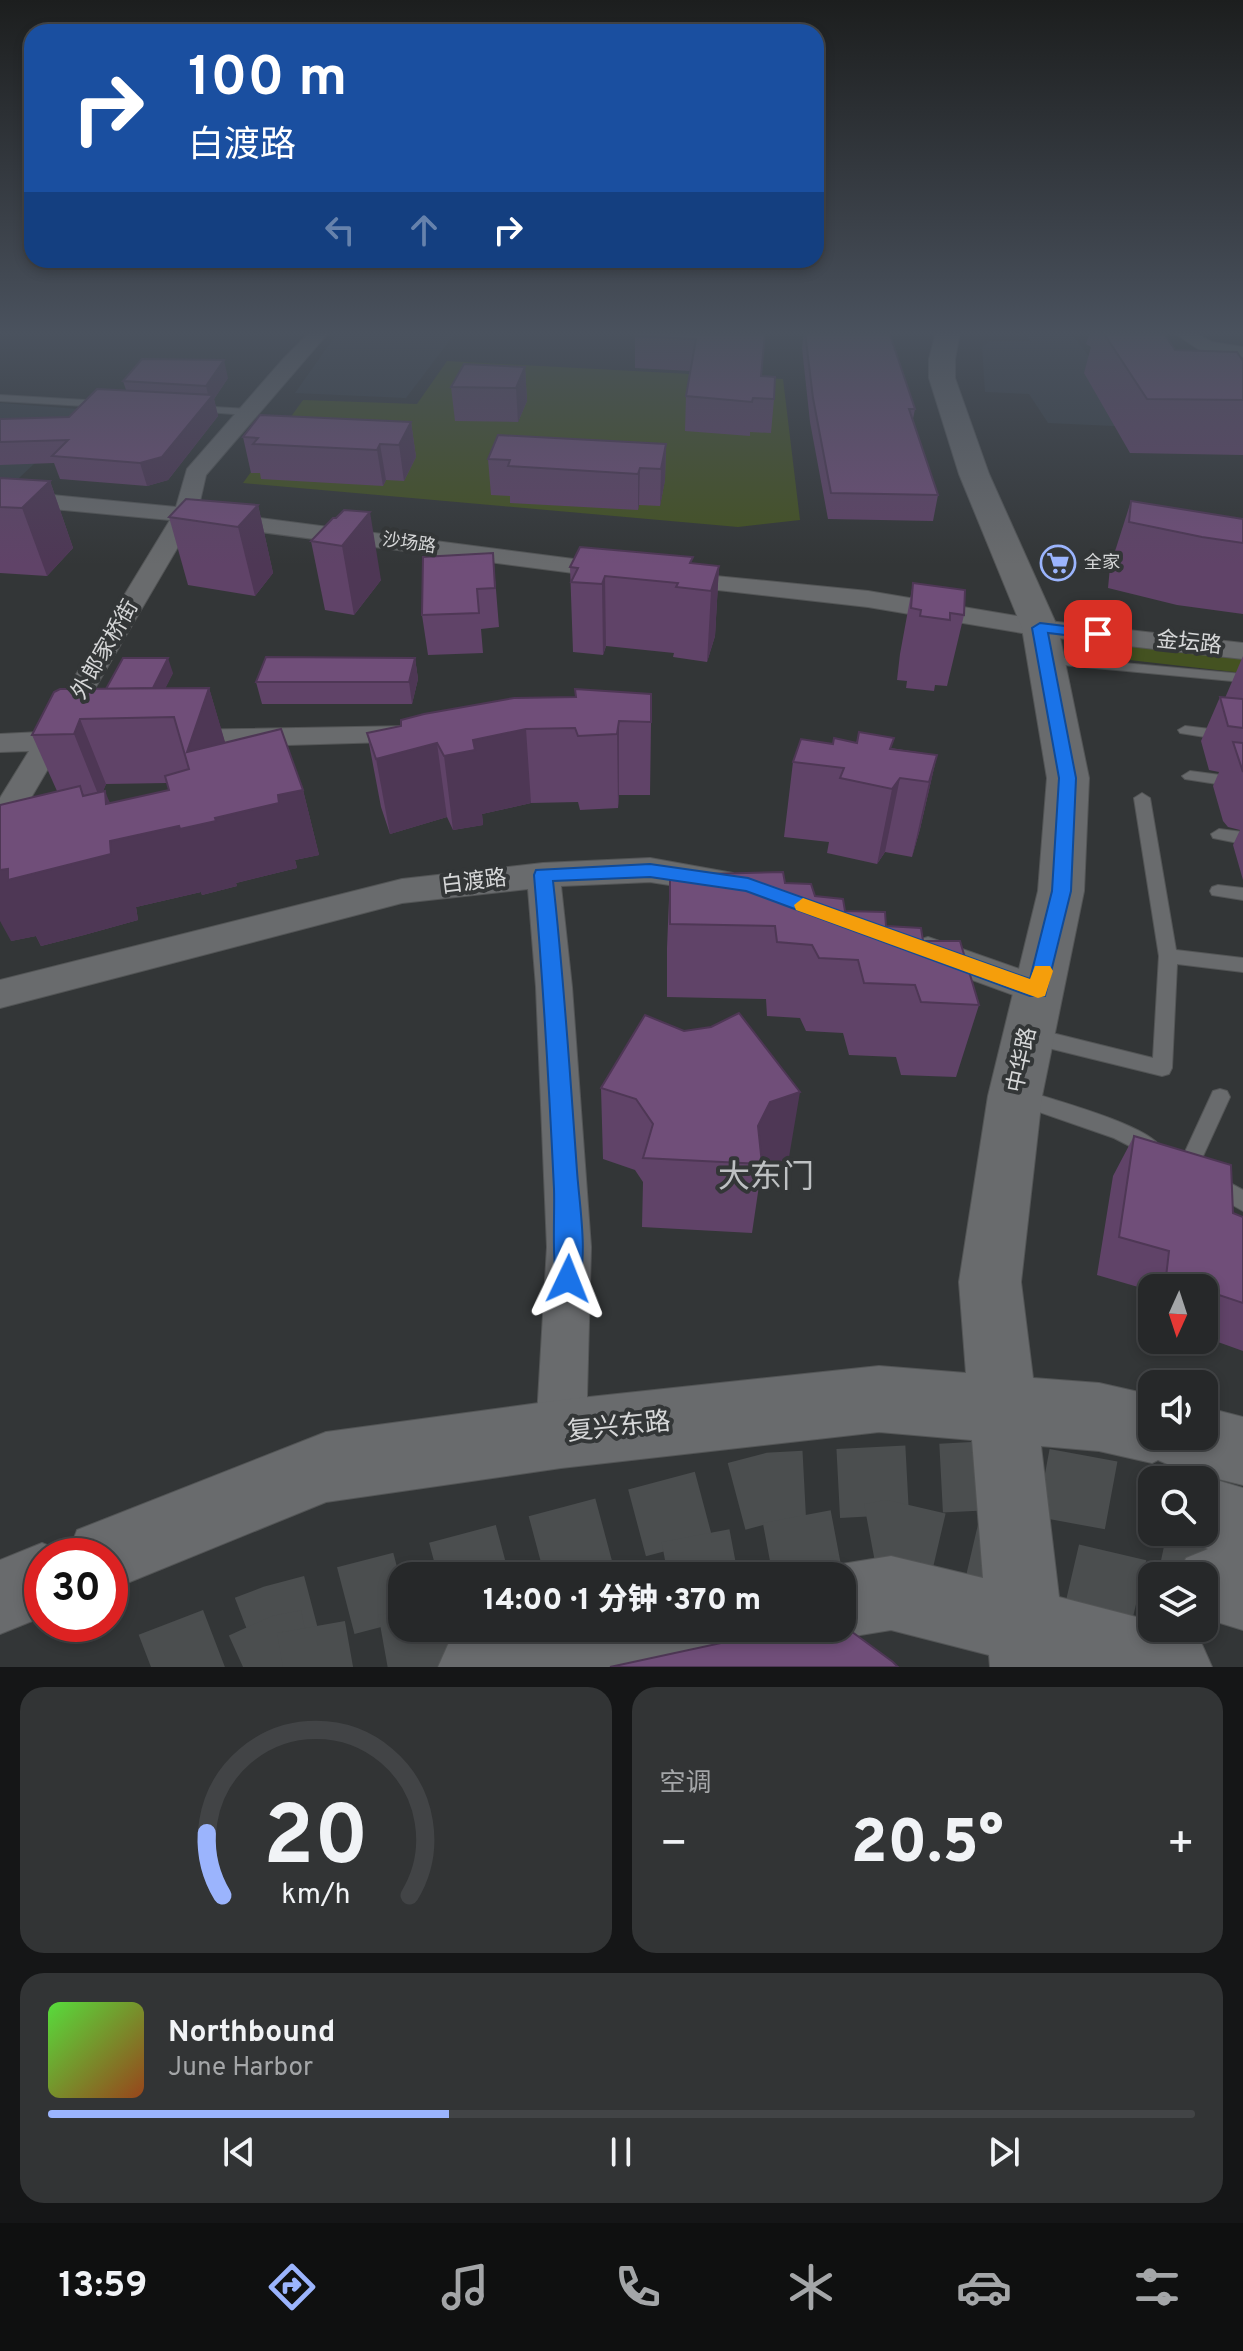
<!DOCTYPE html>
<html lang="zh">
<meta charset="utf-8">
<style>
:root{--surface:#262829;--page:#323435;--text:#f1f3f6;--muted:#a4a6a8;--line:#424446;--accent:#9bb4fd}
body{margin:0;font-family:Overpass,"Noto Sans SC",sans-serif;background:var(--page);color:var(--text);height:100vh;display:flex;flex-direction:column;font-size:30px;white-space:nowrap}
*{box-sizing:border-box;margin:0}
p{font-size:26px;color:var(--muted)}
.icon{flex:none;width:44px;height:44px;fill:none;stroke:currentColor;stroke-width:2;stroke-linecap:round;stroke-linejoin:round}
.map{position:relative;height:1667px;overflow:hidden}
.drawer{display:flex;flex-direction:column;gap:20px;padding:20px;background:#151617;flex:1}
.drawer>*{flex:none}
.hud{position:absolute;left:24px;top:24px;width:800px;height:244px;border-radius:24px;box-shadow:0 4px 12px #0003,0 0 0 2px var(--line);background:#1a4fa0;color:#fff;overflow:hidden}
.needle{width:52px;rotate:183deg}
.buttons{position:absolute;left:1138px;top:1274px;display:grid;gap:16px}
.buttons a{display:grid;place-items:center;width:80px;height:80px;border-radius:16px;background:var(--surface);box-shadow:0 4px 12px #0003,0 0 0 2px var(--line);font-size:40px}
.speed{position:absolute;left:24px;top:1538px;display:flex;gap:16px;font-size:40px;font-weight:700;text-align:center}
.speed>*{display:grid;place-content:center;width:104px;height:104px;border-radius:50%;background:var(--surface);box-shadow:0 4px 12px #0003,0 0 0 2px var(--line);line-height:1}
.speed .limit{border:12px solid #d22;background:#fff;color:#111}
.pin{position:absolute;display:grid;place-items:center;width:68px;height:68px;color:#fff;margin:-34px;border-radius:16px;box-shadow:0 4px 12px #0006}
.me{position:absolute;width:88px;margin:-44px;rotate:2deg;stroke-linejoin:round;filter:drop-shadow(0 0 6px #0008)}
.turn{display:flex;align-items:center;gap:28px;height:168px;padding:0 32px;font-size:36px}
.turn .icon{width:104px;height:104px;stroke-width:2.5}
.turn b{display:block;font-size:56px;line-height:68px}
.lanes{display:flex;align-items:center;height:76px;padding:0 32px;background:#0003;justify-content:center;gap:40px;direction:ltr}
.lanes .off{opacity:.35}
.big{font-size:60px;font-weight:800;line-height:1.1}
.drawer .widget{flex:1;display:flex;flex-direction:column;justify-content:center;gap:12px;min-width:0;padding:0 28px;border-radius:24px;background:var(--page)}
.drawer .dial{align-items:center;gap:0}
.dial svg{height:208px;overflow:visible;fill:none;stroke:var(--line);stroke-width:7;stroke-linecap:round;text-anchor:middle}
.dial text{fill:var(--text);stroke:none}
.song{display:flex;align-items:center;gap:24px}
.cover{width:96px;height:96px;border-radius:12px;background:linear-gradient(135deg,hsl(110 70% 55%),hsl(20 70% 35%))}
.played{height:8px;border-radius:4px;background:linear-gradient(90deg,var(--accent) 35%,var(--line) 35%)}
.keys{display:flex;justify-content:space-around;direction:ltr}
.heat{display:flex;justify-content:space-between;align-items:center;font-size:44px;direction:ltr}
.drawer .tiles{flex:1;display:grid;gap:20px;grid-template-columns:1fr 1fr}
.widget:last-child{grid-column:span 2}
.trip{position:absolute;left:388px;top:1562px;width:468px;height:80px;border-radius:24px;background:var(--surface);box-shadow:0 4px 12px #0003,0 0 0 2px var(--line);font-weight:800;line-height:80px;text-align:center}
.dock{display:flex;height:128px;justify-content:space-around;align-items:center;background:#0f1010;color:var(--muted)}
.dock .icon{width:56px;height:56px}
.dock .on{color:var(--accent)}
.dock b{font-size:36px;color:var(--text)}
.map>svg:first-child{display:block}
</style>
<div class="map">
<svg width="1243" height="1667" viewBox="0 0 1243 1667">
<rect width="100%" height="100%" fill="#333637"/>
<g fill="#394046">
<path d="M338,332H456L406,398L295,393Z"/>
<path d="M1026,332H1070L1094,363L1210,372L1243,432L1048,423L1029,394L985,392L982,347L990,341H1030Z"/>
<path d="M0,403L91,410L18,479H0Z"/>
</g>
<g fill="#445221">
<path d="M447,361L783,379L800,520L738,527L243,483L303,400L417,404Z"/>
<path d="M1106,641L1243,657V673L1112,658Z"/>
</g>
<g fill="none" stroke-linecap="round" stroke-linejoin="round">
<g stroke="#4b4e4f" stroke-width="69" stroke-dasharray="69 34" stroke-linecap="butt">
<path d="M1167,1532L1243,1548"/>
<path d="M438,1576L772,1487L1001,1475L1152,1503"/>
<path d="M668,1576L886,1535L1152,1597"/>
<path d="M151,1667L276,1619L402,1586"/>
<path d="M243,1667L283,1649L309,1644"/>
<path d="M283,1667L502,1628"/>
</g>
<g stroke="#535556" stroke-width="2">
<g id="lane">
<path d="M0,395L102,401L107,404L102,407L0,401Z"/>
<path d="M197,406L247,409L252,412L247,415L194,411L192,409Z"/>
<path d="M1047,656L1243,674V682L1042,663V657Z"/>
<path d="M1185,726L1243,733V743L1180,733L1178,730Z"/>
<path d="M1190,771L1243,778V788L1185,779L1182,776Z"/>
<path d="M1142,793L1150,798L1176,950L1243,958V972L1177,964L1172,1068L1169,1074L1162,1076L1032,1044L1025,1041L1023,1036L1025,1031L1032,1028L1153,1058L1159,956L1134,798Z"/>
<path d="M1219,829L1243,832V844L1213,838L1211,834Z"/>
<path d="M1218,885L1243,888V900L1212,895L1210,891L1212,887Z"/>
<path d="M1020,1089C1047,1098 1150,1125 1161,1148L1158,1154L1151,1157L1114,1138L1013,1103L1010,1097L1013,1091Z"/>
<path d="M1220,1089L1227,1091L1230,1097L1198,1167L1195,1174L1188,1176L1181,1174L1178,1167L1213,1091Z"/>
<path d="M1217,1176L1243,1190V1211L1210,1192L1206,1185L1210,1178Z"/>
</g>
</g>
<g stroke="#535556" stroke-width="2">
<g id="street">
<path d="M310,332H329L206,475L198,510L612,564L621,566L624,571L621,576L612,578L192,523L70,731L78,734L83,740L78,746L59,750L11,832L0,835V798L29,751L0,752V734L41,732L170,520L0,504V490L176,507L187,469L284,358Z"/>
<path d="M1173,332H1194L1212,342L1243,347V357L1201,351Z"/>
<path d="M674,572L868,591L1040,620L1243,643V659L1040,636L868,607L665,584L662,579L665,574Z"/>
<path d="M411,726L421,729L426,735L421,741L182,748L172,745L167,739L172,733L182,730Z"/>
<path d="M650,858L733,873L738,881L733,889L721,893L650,882L561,886L572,987L591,1247L586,1434L578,1451L561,1459L544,1451L536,1434L547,1247L536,987L528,889L402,903L0,1008V980L402,879L543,863Z"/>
<path d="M928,937L1051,980L1056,990L1051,1000L1038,1004L915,959L910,950L915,941Z"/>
</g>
</g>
<g stroke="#535556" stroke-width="2">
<g id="secondary">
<path d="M936,332H960L955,359V378L989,474L1058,628L1089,778L1084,891L1042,1096L1021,1282L1033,1378L1099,1383L1152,1395V1436H1204V1407L1243,1417V1485L1181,1470L1158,1460L1152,1463L1099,1451L1041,1446L1059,1597L1152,1621V1628H1172L1200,1640L1212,1667H990L989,1655L891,1630L842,1638L817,1628H842V1576H815L842,1564L891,1556L983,1578L972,1440L879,1432L561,1468L326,1502L110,1590V1556H42V1617L0,1634V1560L42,1543L68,1554L77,1530L326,1432L561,1400L879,1366L966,1373L959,1282L988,1096L1038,891L1047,778L1022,628L959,474L929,378V359Z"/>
<path d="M1213,1479L1243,1488V1630L1204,1618V1576H1178L1186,1558L1208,1549L1188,1540L1184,1532H1204V1483Z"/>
<path d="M479,1628H732L721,1655L688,1667H438L450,1640Z"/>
</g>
</g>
<use href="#lane" fill="#696b6d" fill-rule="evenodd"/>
<use href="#street" fill="#696b6d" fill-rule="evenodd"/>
<use href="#secondary" fill="#696b6d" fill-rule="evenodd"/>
</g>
<g fill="#604368" fill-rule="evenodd">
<path d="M765,332L761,376L774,399L771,433L750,432V436L685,431L686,396L691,371L635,368V336Z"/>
<path d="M804,332H889L915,409L913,419L938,495L933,521L828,519L810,422L802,348Z"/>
<path d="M1090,332H1163L1175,350L1243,361V455L1130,453L1084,373L1091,347L1086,344Z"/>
<path d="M525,367L527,401L518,422L455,421L451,387Z"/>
<path d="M228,378L214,399L218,416L168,480L147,486L60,479L54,463L0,465V419L69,417L126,390L123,381Z"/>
<path d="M411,422L416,457L404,481L386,480L383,486L261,479L260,473H251L243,437Z"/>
<path d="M666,444L665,480L660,506L639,505L638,510L510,503V496L491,495L488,459Z"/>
<path d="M0,478L50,481L73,548L47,576L0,573Z"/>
<path d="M1131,501L1243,519V614L1177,605L1108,588L1110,567Z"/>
<path d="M258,505L273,573L255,596L188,585L169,517Z"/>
<path d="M333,518L381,580L354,615L325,610L311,541Z"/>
<path d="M493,553L499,627L481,629L483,653L428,655L422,615Z"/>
<path d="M692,563L719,566L715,636L707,662L673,657L674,653L606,646L603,655L573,652L570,567Z"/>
<path d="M913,583L964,615L947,686L935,685L934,691L906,688L907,681L897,680L900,654Z"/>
<path d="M1243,656V880L1233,845L1240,830L1228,827L1223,821L1213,786L1219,772L1209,770L1201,741L1220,697L1225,698Z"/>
<path d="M415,658L418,679L412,704H262L256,682Z"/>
<path d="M173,673L165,688H209L225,743L303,790L319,855L295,860L297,868L236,883L237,886L202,895L201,892L136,907L138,920L84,935L41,946L36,936L11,941L57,791L32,735ZM167,783L169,790L110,803L103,791L106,784Z"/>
<path d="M575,697L651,722L650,795H619L618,808L580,810L578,802L531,803L482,814L483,825L453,830L447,817L390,834L381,807L367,733Z"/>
<path d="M857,743L937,755L920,829L912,857L885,852L877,864L827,853L829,842L784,837L793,762L833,744Z"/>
<path d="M670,875L785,883L845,911L923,941L979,1005L956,1077L901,1075L896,1057L849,1055L843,1033L806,1031L800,1018L767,1016L766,999L667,997V948Z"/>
<path d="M645,1015L788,1163L761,1172L752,1233L642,1227L643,1182L635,1170L603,1159L601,1088Z"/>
<path d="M1134,1136L1233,1213L1243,1217V1351L1204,1337V1288H1152V1319L1141,1315L1145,1289L1097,1275L1113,1176Z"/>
</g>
<g fill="#4e3755">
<path d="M224,360L228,378L214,399L218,416L168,480L147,486L140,463L209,399L206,386Z"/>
<path d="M525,367L527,401L518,422L516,388Z"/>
<path d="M411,422L416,457L404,481L399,445Z"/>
<path d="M380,444L386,480L383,486L377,450Z"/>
<path d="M666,444L665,480L660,506L661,469Z"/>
<path d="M640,468L639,505L638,510V474Z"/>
<path d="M50,481L73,548L47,576L22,508Z"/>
<path d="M258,505L273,573L255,596L238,527Z"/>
<path d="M370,512L381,580L354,615L342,546Z"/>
<path d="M719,566L715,636L707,662L711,591Z"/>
<path d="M605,576L606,646L603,655L602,584Z"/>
<path d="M168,658L173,673L151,718L141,713Z"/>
<path d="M415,658L418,679L412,704L409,682Z"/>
<path d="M209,688L228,752H187Z"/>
<path d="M80,719L106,784L100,799L74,734Z"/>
<path d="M619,721V795L618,808L617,734Z"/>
<path d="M526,729L531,803L482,814L483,825L453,830L444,756L473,740Z"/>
<path d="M437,743L447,817L390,834L376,759Z"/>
<path d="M937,755L920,829L912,857L929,782Z"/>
<path d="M900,778L885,852L877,864L892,789Z"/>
<path d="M80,786L107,851L105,791L124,838L215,818L278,795L303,790L319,855L295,860L297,868L236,883L237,886L202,895L201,892L136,907L138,920L84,935L41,946L36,936L11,941L0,921V870Z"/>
<path d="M800,1092L788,1163L761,1172L762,1164L758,1126L770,1102Z"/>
</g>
<g fill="#704e79" stroke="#4e3755" stroke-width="2">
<path d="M636,332H765L761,376L775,377L774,399L753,398L752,402L686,396L696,339L635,336Z"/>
<path d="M805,332H889L915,409H909L938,495L831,493L813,398Z"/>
<path d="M1103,332H1163L1175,350L1237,352L1243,361V400L1147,399Z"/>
<path d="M142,359L224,360L206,386L123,381Z"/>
<path d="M464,364L525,367L516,388L451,387Z"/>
<path d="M97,389L213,395L162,457L140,463L52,456L68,440L0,442V419L69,417Z"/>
<path d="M260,415L411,422L399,445L380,444L377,450L253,444L258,438L243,437Z"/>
<path d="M498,435L666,444L661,469L640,468L638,474L508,466L510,460L488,459Z"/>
<path d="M0,478L50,481L22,508L0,507Z"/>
<path d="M186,499L258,505L238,527L169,517Z"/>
<path d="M1131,501L1243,519V543L1202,537L1129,522Z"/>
<path d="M344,510L370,512L342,546L311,541L333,518H336Z"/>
<path d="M580,547L693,557L690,563L719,566L711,591L676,587L678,583L605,576L602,584L571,582L578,568L570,567Z"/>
<path d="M493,553L495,588L477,589L479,613L422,615L423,557Z"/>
<path d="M913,583L965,590L964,615L950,613V620L920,616L921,610L911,608Z"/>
<path d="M266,657L415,658L409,682H256Z"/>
<path d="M123,658H168L153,688L106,689Z"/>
<path d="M209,688L187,752L281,729L303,790L278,795L279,803L215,818L216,821L180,829L179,826L110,841L111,854L8,880V869L0,870V805L80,786L83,796L105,791L106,804L169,790L165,776L189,769L174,717L80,719L74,734L32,735L54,692L60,689Z"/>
<path d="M575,689L651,694V722L619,721L617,734L578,736L575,728L526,729L473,740L475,750L444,756L437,743L376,759L367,733L401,726V720L424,714L514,698L576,697Z"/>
<path d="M1220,697L1243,699V728L1228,726Z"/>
<path d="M859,732L894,738L890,749L937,755L929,782L900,778L892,789L840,778L844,768L793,762L801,739L833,744L834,738L857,743Z"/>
<path d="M1233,742L1243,743V772Z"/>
<path d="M783,872L785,883L811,884L815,896L843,899L845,911L885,912L886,926L921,928L923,941H960L979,1005L921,1002L915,985L864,983L858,960L819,958L812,945L777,942L775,926L670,924V875Z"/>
<path d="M739,1013L800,1092L770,1102L758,1126L762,1164L643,1158L653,1124L636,1099L601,1088L645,1015L684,1031L711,1027Z"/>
<path d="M1134,1136L1231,1165L1233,1213L1243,1217V1303L1204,1290V1288H1198L1166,1277L1169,1251L1119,1237Z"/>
<path d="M791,1628L848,1629L893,1662L898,1667H610Z"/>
</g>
<linearGradient id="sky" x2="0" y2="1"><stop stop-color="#1c1e1e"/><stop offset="0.59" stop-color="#4a525e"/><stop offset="1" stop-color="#4a525e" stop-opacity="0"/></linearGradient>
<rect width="1243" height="565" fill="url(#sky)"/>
<path fill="#1a73e8" stroke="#114b97" stroke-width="2" d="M1040,623L1098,630L1105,634L1098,639L1048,633L1076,778L1071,891L1045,996H1030L746,891L650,877L553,881C564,978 570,1074 577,1171C579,1202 589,1259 577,1287L568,1291L559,1287C551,1269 555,1213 554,1189C549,1084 543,980 534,875L536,870L650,864L748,878L1030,979L1052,891L1059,778L1032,628Z"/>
<path fill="#f59e0b" d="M803,898L1030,979L1035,966H1050L1053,971L1045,996L1038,998L796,910L794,905Z"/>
<defs>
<g id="supermarket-ring" transform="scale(1.8)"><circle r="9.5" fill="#333637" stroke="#9bb4fd" stroke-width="1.5"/><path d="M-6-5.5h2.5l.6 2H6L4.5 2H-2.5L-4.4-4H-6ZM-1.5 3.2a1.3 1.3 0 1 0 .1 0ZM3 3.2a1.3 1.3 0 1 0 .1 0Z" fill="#9bb4fd"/></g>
</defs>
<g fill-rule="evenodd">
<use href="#supermarket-ring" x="1058" y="563"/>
</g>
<g text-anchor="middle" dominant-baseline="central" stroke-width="8" stroke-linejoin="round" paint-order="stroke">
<g font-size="18" fill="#d6d7d8" stroke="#333637">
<text transform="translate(409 544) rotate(8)">沙场路</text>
</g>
<g font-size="18" fill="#d6d7d8" stroke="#333637" text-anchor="start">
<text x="1084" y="563">全家</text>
</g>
<g font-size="22" fill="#d6d7d8" stroke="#333637">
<text transform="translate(1189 644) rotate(6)">金坛路</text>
<text transform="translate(106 650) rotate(-60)">外郎家桥街</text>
<text transform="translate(474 883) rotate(-7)">白渡路</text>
<text transform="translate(1023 1060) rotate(-78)">中华路</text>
</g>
<g font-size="26" fill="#d6d7d8" stroke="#333637">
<text transform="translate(619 1428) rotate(-6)">复兴东路</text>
</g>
<g font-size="32" fill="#bec1c3" stroke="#333637">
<text x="766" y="1179">大东门</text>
</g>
</g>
</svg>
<div class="buttons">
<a><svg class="needle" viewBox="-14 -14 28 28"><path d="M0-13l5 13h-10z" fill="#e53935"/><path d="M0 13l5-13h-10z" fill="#a4a6a8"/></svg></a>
<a><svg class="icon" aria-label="sound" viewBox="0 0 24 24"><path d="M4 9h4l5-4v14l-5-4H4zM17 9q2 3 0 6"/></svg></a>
<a><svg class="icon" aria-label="search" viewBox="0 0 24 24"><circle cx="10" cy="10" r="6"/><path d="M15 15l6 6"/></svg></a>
<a><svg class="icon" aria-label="layers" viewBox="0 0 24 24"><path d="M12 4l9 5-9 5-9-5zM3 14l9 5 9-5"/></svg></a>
</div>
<div class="speed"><div class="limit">30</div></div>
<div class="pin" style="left:1098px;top:634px;background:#d93025"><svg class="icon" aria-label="arrive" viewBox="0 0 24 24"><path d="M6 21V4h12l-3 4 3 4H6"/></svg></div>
<svg class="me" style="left:568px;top:1279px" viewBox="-20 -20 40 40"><path d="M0-17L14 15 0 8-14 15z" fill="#1a73e8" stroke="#fff" stroke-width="4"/></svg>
<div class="trip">14:00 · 1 分钟 · 370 m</div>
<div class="hud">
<div class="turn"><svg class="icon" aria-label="right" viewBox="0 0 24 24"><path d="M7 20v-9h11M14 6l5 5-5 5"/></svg><div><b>100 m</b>白渡路</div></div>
<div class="lanes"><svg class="icon off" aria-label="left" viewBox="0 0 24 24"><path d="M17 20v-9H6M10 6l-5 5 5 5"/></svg><svg class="icon off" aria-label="ahead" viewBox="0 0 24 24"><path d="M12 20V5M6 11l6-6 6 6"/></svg><svg class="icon" aria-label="right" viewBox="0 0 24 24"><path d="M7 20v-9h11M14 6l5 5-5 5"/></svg></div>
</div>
</div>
<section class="drawer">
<div class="tiles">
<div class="widget dial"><svg viewBox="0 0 100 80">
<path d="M14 69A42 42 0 1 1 86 69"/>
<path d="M14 69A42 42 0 0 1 8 45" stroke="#9bb4fd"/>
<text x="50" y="56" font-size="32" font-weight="700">20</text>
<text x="50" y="72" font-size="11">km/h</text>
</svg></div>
<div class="widget"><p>空调</p>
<div class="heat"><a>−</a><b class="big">20.5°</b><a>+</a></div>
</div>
<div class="widget">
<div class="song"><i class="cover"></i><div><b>Northbound</b><p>June Harbor</p></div></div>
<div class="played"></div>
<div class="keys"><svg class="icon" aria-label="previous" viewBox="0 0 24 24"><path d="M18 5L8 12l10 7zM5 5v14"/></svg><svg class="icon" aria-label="pause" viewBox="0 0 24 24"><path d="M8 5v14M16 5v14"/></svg><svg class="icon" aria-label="next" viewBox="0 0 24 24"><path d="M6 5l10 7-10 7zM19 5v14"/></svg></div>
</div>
</div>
</section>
<nav class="dock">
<b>13:59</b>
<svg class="icon on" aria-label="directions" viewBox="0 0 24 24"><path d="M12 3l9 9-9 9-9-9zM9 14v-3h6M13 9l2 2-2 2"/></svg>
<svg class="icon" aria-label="music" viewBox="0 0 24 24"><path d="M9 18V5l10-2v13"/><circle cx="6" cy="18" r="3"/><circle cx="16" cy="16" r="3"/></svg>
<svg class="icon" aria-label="phone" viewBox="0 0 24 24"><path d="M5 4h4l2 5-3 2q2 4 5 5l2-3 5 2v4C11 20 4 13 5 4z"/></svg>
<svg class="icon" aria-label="climate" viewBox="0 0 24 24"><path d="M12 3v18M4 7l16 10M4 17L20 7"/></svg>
<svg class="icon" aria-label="car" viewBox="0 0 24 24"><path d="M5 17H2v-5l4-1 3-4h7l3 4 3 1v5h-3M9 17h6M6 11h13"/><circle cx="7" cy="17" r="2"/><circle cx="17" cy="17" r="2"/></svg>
<svg class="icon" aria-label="filters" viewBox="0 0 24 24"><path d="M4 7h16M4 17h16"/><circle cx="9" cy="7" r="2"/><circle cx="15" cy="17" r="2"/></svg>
</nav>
